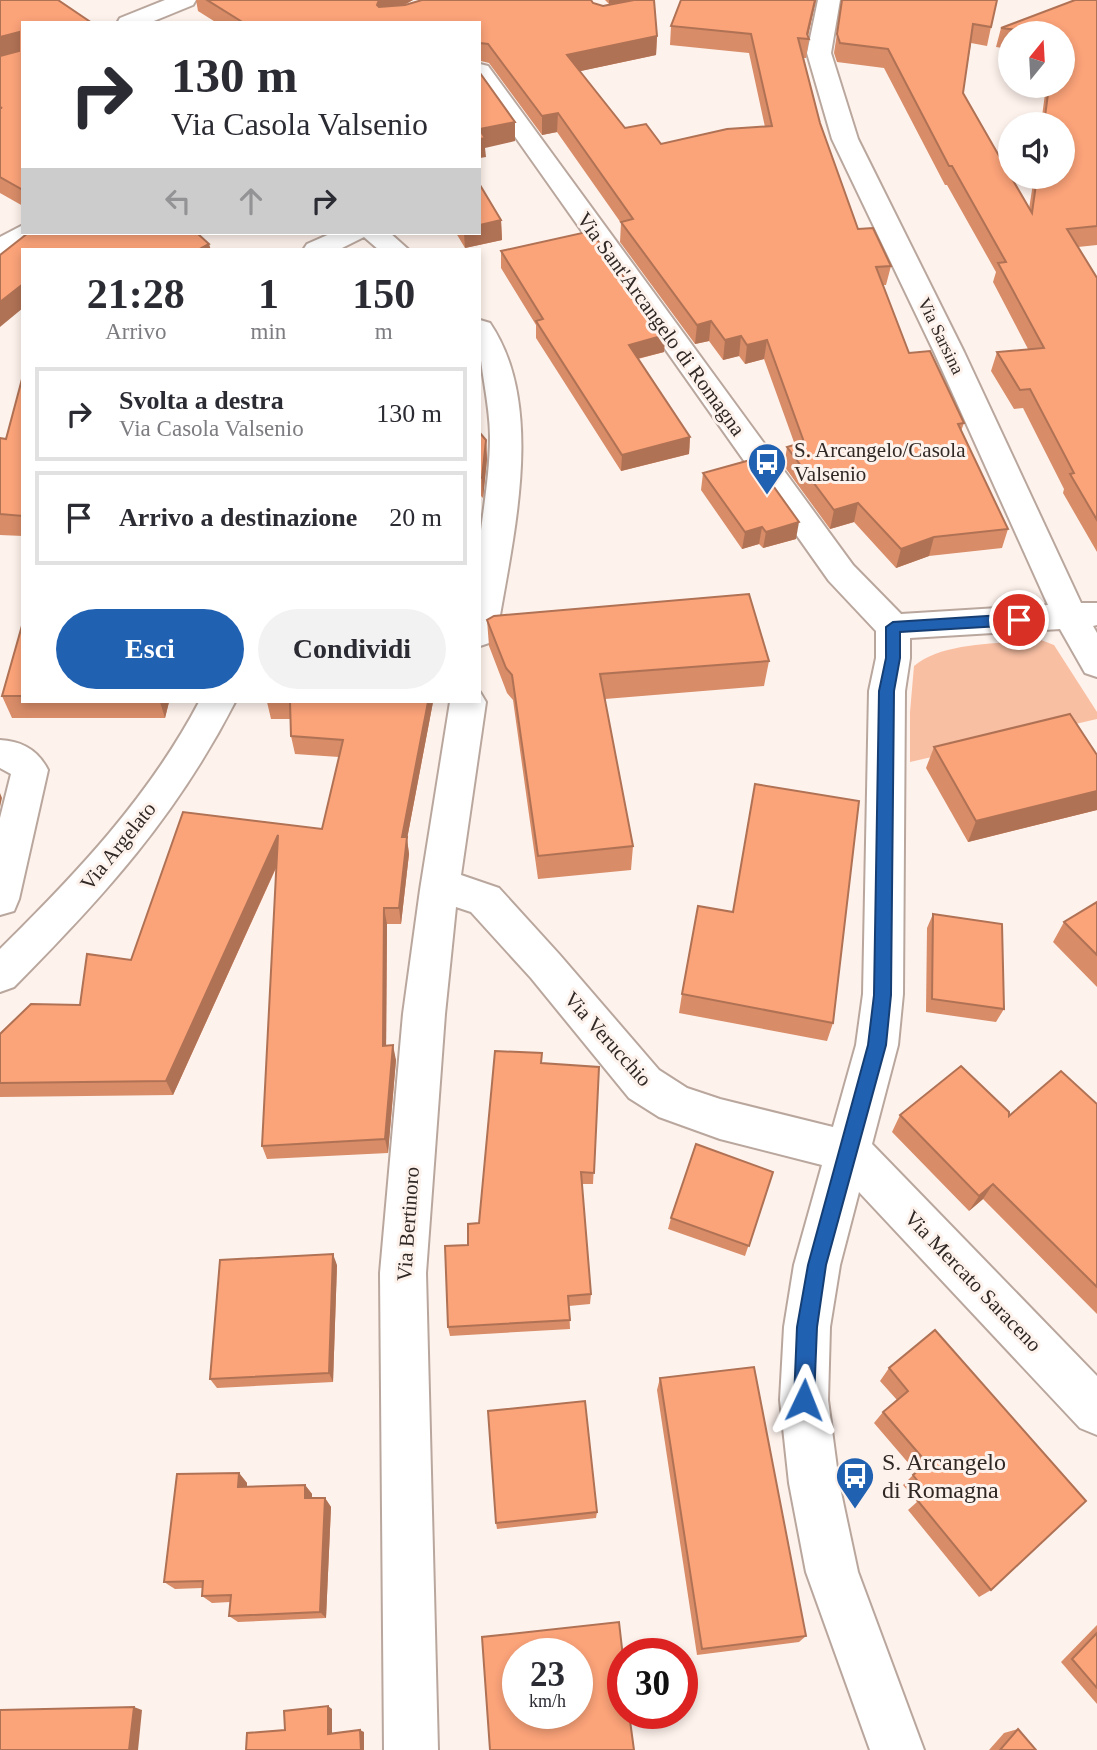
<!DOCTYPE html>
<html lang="it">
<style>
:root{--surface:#fff;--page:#f2f2f3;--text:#2b2b33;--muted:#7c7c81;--line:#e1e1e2;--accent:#2161b2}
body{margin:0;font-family:"Times New Roman",serif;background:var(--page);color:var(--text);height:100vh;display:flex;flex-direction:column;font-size:26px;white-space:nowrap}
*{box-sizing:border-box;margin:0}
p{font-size:23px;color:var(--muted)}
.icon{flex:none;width:38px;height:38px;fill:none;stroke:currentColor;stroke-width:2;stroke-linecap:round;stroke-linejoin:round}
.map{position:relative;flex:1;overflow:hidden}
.details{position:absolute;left:21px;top:248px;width:460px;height:455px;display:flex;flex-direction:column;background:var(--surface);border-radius:0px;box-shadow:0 4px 10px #0003}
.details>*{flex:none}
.hud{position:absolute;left:21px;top:21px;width:460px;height:214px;border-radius:0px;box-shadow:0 4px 10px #0003;background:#fff;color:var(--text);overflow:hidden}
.needle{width:46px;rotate:18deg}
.buttons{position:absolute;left:998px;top:21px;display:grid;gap:14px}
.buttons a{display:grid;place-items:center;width:77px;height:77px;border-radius:50%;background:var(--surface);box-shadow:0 4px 10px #0003;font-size:35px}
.speed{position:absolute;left:502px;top:1638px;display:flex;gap:14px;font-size:35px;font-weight:700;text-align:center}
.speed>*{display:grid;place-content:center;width:91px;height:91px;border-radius:50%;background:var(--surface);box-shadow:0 4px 10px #0003;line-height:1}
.speed small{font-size:18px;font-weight:400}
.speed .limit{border:10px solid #d22;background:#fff;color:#111}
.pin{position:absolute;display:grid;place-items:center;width:60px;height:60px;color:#fff;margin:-30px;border:4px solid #fff;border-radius:50%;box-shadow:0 2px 7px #0007}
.me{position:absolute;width:77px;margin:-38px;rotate:2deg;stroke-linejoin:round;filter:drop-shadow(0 0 5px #0008)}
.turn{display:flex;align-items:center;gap:24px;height:147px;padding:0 35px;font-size:32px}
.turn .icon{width:91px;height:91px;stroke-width:2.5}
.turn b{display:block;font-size:49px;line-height:60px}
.lanes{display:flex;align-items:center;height:66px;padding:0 35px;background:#0003;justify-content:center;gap:35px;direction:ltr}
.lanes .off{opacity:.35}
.eta{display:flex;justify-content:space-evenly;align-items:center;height:119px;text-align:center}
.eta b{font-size:42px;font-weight:700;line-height:49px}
.cta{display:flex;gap:14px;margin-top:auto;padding:14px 35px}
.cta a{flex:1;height:80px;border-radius:42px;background:var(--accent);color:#fff;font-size:28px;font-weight:700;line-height:80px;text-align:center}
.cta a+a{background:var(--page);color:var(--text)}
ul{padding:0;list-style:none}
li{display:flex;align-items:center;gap:21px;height:94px;margin:0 14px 10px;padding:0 21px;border:4px solid var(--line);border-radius:0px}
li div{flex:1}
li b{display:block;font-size:26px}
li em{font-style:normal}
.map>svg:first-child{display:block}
</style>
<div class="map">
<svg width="1097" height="1750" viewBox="0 0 1097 1750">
<rect width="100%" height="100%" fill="#fef2ec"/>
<path fill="#f8bfa3" d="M1041,640L1054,645L1097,712V719L910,762V712L914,666C943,641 1003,644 1041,640Z"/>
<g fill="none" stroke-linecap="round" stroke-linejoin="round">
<g stroke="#b9a79e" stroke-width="4">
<g id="minor">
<polygon points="165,0 196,0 193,5 149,23 117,23 120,18"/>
<polygon points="818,0 840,0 831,53 858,139 964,352 1081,603 1097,603 1097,625 1093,626 1097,633 1097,677 1085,673 1060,629 910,638 910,658 905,691 903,994 898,1045 872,1144 1097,1376 1097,1435 1080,1428 859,1192 840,1265 830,1327 828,1400 839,1483 858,1572 924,1750 870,1750 806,1572 789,1483 780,1400 784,1327 794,1265 822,1165 720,1139 659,1117 629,1098 531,978 471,912 456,907 445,1014 426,1273 438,1750 384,1750 380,1273 403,1014 420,890 450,702 480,702 480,692 486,702 461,875 499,888 559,954 659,1070 687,1088 720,1099 833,1127 856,1045 863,994 869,691 876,658 876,631 829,581 480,87 480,64 488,66 853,565 901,614 1048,605 934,352 832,139 807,53"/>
<path d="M23,225V233H38C30,245 14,254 0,257V237Z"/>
<polygon points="332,233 390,233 409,250 379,250 364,237 338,250 303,250 307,244"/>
<path d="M480,320L490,323C547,407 512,540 497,633L492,642L480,646C477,616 476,568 480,538C484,505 490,471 490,437C490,397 476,359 480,320Z"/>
<path d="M199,702H235C176,817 104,896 14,987L0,992V949C76,874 149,797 199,702Z"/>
<path d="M0,740C22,741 38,750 48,770L19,899L14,911L0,915V818L11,774L0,768Z"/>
</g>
</g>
<use href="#minor" fill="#fff" fill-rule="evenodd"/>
</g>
<g fill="#d88c68">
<polygon points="0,0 23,23 23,206 0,193"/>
<polygon points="196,0 413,0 402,6 593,3 603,6 609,4 605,0 654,0 657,36 656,55 580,71 625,128 661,144 765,127 749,53 670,45 671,26 681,0 816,0 808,37 809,39 806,58 803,58 820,123 858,229 891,266 886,285 883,285 909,353 964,423 961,431 1008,529 1002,548 929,556 896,568 854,522 830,529 784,466 787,447 795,445 764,359 745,364 739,356 723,360 709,341 695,344 620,242 621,223 557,132 542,135 489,63 481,61 480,62 480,23 217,23 198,11"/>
<polygon points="842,0 991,27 987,46 971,43 963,93 1029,209 1034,177 1062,177 1062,124 1041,124 1046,86 1062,86 1062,33 1010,33 1010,49 996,47 1001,28 1097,0 1097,245 1078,247 1097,278 1097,552 1063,493 1064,489 1023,408 1014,409 991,371 997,352 1028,349 993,282 996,272 947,185 945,185 884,68 837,62 834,53"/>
<polygon points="501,220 502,240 465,248 456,233 480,233"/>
<polygon points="501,251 665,335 664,352 638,359 690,437 689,454 621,471 536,338 536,325 501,268"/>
<polygon points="23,379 23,536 0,535 0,438 6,439"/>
<polygon points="480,433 486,440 487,459 483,498 480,495"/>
<polygon points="703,473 796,539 763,548 759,544 742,549 701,490"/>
<polygon points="487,620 769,661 764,686 605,699 633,846 631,870 538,879 513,700 507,693 489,646"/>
<polygon points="23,622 23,702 169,702 165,718 12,718 2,696"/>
<polygon points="267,702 433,702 407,839 409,854 401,924 387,924 386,1046 396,1060 388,1153 267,1159 262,1146 277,866 173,1095 0,1097 0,1034 80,1005 131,960 322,829 339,757 295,754 291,736 291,719 271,719"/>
<polygon points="934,747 1097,755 1097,810 968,842 926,768"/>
<polygon points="1097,902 1097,987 1053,942 1064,922"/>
<polygon points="933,914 1004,1009 996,1022 926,1012 927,928"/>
<polygon points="682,994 833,1023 827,1041 679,1013"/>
<polygon points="542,1053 542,1063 599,1067 593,1184 582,1184 591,1294 590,1304 569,1306 570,1329 450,1336 448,1327 468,1245 479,1223"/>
<polygon points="1097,1104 1097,1314 983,1199 969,1211 892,1132 900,1115 1009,1116"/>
<polygon points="773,1172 745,1256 668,1229 671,1218"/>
<polygon points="337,1265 333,1382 217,1388 210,1379"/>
<polygon points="935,1330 991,1590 979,1597 908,1510 917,1502 903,1485 916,1472 874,1423 883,1412 897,1400 880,1381 889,1368"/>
<polygon points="660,1378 806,1636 799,1642 697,1655 657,1390"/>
<polygon points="239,1473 247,1483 247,1487 305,1485 312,1494 312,1498 325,1498 331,1507 326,1618 238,1622 229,1616 230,1602 212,1603 202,1596 202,1588 175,1589 164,1582"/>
<polygon points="597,1512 596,1518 497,1529 496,1523"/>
<polygon points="1097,1625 1097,1704 1061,1662"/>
<polygon points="1018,1729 1036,1750 989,1750 1004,1733"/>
</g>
<g fill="#b07255">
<polygon points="379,0 413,0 383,16 377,5"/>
<polygon points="609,0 640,0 609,4"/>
<polygon points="815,0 816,0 807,39 807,34"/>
<polygon points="19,32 23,51 0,58 0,37"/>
<polygon points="657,36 656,55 567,74 567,55"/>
<polygon points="558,113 557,132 542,135 542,116"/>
<polygon points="515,122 515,141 485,148 486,157 480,158 480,129"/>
<polygon points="501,220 502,240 465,248 464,233 480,233 480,225"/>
<polygon points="209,244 211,250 198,250"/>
<polygon points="23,284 23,308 0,327 0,302"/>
<polygon points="711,321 709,341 695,344 697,325"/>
<polygon points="665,335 664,352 628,361 629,345"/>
<polygon points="741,336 739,356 723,360 725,340"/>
<polygon points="767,340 764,359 745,364 747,345"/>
<polygon points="690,437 689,454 621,471 622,455"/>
<polygon points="486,440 487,459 483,498 482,478"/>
<polygon points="858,503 854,522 830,529 834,510"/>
<polygon points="799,522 796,539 763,548 766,532"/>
<polygon points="762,527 759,544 742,549 745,532"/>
<polygon points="934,537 929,556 896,568 901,549"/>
<polygon points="160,702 169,702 165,718"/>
<polygon points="428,702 433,702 407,839 409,854 401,924 399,908 402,837"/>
<polygon points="1097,791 1097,810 968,842 976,821"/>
<polygon points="0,793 2,798 0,807"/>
<polygon points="278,835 283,852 173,1095 166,1081"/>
<polygon points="384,908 387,924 386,1061 383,1046"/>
<polygon points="393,1045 396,1060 388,1153 385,1139"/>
<polygon points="993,1184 983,1199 969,1211 979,1196"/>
<polygon points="333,1254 337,1265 333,1382 329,1373"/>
<polygon points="239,1473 247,1483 247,1496 238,1487"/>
<polygon points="305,1485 312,1494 312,1507 305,1498"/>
<polygon points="325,1498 331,1507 326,1618 320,1612"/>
<polygon points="328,1706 332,1709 332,1736 328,1734"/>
<polygon points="134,1707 142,1710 138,1750 129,1750"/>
<polygon points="360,1730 364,1732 364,1750 361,1750"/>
</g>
<g fill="#fba379" stroke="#b07255" stroke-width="2" fill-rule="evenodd">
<polygon points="0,0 58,0 92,23 23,23 23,190 0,177 0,108 2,108 0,107 0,56 19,51 19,32 0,37"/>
<polygon points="207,0 379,0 377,5 379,7 405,5 422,0 591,0 593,3 603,6 634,0 654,0 657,36 567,55 625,128 646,124 661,144 727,129 772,126 751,34 671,26 681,0 815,0 807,34 809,39 798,38 820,123 858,229 873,228 891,266 876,267 909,353 930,351 964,423 958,424 1008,529 934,537 901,549 858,503 834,510 787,447 804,442 767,340 747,345 741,336 725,340 711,321 697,325 621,222 633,219 558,113 542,116 488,44 480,43 480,23 244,23"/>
<polygon points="842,0 997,0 991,27 973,24 963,93 1010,175 1010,177 1011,177 1032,213 1037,177 1062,177 1062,124 1044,124 1049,86 1062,86 1062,33 1041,33 1001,28 1075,0 1097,0 1097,226 1067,229 1097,278 1097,520 1070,474 1074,473 1030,389 1020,390 997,352 1044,348 998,263 1006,262 952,166 949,166 888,49 840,43 837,34"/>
<polygon points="480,73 515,122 480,129"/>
<polygon points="480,130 485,138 480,139"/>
<polygon points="480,185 501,220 480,225"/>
<polygon points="591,231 665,335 629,345 690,437 622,455 536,321 543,319 501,251"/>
<polygon points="28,233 197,233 209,244 198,250 23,250 23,284 0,302 0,255"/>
<polygon points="22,379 23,516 0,514 0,438 6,439"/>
<polygon points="480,433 486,440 482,478 480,477"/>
<polygon points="754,459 799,522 766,532 762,527 745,532 703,473"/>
<polygon points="749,594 769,661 600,674 633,846 538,856 512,675 506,668 487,620 494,616"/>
<polygon points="23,622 23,696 2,696"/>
<polygon points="290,702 428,702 402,837 407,837 399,908 384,908 383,1046 393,1045 385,1139 262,1146 278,835 166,1081 0,1083 0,1034 31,1004 80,1005 87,954 131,960 183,812 322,829 343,740 291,736"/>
<polygon points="1070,714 1097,755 1097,791 976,821 934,747"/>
<polygon points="755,784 859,801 833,1023 682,994 698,906 733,912"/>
<polygon points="1097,902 1097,955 1064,922"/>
<polygon points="933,914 1002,924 1004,1009 932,999"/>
<polygon points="495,1051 542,1053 541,1063 599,1067 594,1173 581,1172 591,1294 568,1296 570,1320 448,1327 445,1246 468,1245 468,1224 479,1223"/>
<polygon points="961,1066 1009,1112 1009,1116 1061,1071 1097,1104 1097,1287 993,1184 979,1196 900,1115"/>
<polygon points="696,1144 773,1172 749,1246 671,1218"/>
<polygon points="333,1254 329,1373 210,1379 220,1260"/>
<polygon points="935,1330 1086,1501 991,1590 918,1501 927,1493 913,1475 927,1463 883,1412 908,1391 889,1368"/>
<polygon points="754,1367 806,1636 702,1649 660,1378"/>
<polygon points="585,1401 597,1512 496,1523 488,1411"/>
<polygon points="239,1473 238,1487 305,1485 305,1498 325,1498 320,1612 229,1616 231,1595 202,1596 203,1581 164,1582 177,1474"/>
<path d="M619,1622L623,1657V1713H629L634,1750H490L482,1637ZM518,1654H578V1713H518Z"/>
<polygon points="1097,1633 1097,1688 1072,1659"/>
<polygon points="328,1706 328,1734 360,1730 361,1750 246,1750 247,1733 285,1730 284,1711"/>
<polygon points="134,1707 129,1750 0,1750 0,1710"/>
<polygon points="1018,1729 1036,1750 1000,1750"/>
</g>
<polygon fill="#2161b2" stroke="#153f74" stroke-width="2" points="1019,614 1026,620 1019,625 900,632 900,658 894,691 891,995 886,1045 826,1265 817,1327 814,1400 811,1407 804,1410 797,1407 794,1400 797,1327 808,1265 868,1045 874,995 879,691 886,658 886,627 893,622"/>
<defs>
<g id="bus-pin" transform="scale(2.0125)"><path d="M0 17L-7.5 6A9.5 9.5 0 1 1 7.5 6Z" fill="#2161b2" stroke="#fef2ec"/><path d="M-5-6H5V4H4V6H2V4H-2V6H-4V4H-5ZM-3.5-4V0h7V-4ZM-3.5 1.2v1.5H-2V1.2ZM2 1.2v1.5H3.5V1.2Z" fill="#fff"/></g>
</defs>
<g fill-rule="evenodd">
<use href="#bus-pin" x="767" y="462"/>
<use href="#bus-pin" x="855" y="1476"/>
</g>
<g text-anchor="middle" stroke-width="6" stroke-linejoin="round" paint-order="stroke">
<g font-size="18" fill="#302825" stroke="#fef2ec">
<text transform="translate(941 336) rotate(64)" y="6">Via Sarsina</text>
</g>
<g font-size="21" fill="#302825" stroke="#fef2ec">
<text transform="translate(661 324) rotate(54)" y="7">Via Sant'Arcangelo di Romagna</text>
<text transform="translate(118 846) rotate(-51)" y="7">Via Argelato</text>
<text transform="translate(608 1039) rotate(48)" y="7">Via Verucchio</text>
<text transform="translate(408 1224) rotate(-86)" y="7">Via Bertinoro</text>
<text transform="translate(973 1281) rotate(46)" y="7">Via Mercato Saraceno</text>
</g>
<g font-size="21" fill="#302825" stroke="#fef2ec" text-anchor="start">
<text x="794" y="457">S. Arcangelo/Casola<tspan x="794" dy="24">Valsenio</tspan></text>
</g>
<g font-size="24" fill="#302825" stroke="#fef2ec" text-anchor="start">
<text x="882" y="1470">S. Arcangelo<tspan x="882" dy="28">di Romagna</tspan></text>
</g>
</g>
</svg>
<div class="buttons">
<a><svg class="needle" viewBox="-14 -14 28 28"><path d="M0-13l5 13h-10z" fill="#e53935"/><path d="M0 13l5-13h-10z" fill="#7c7c81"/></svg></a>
<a><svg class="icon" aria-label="sound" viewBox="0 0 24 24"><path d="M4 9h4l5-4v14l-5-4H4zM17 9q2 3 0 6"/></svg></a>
</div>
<div class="speed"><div>23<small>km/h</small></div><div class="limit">30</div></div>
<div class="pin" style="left:1019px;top:620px;background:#d93025"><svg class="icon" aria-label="arrive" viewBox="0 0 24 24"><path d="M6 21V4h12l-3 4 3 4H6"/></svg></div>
<svg class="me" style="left:804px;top:1400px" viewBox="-20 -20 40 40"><path d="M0-17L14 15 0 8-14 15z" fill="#2161b2" stroke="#fff" stroke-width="4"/></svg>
<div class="hud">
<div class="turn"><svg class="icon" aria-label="right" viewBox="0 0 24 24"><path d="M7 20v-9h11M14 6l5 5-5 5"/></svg><div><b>130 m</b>Via Casola Valsenio</div></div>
<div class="lanes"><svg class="icon off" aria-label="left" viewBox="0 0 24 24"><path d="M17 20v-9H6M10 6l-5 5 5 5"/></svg><svg class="icon off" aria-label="ahead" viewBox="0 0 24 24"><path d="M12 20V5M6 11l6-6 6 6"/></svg><svg class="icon" aria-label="right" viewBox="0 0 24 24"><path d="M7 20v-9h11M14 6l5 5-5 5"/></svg></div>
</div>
<section class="details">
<div class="eta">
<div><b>21:28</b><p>Arrivo</p></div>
<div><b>1</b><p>min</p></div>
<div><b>150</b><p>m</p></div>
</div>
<ul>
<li><svg class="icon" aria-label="right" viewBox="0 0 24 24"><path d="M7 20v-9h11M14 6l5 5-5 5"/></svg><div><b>Svolta a destra</b><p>Via Casola Valsenio</p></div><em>130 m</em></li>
<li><svg class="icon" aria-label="arrive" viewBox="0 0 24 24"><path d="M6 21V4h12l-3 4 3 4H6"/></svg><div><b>Arrivo a destinazione</b></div><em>20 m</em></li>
</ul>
<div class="cta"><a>Esci</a><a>Condividi</a></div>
</section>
</div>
